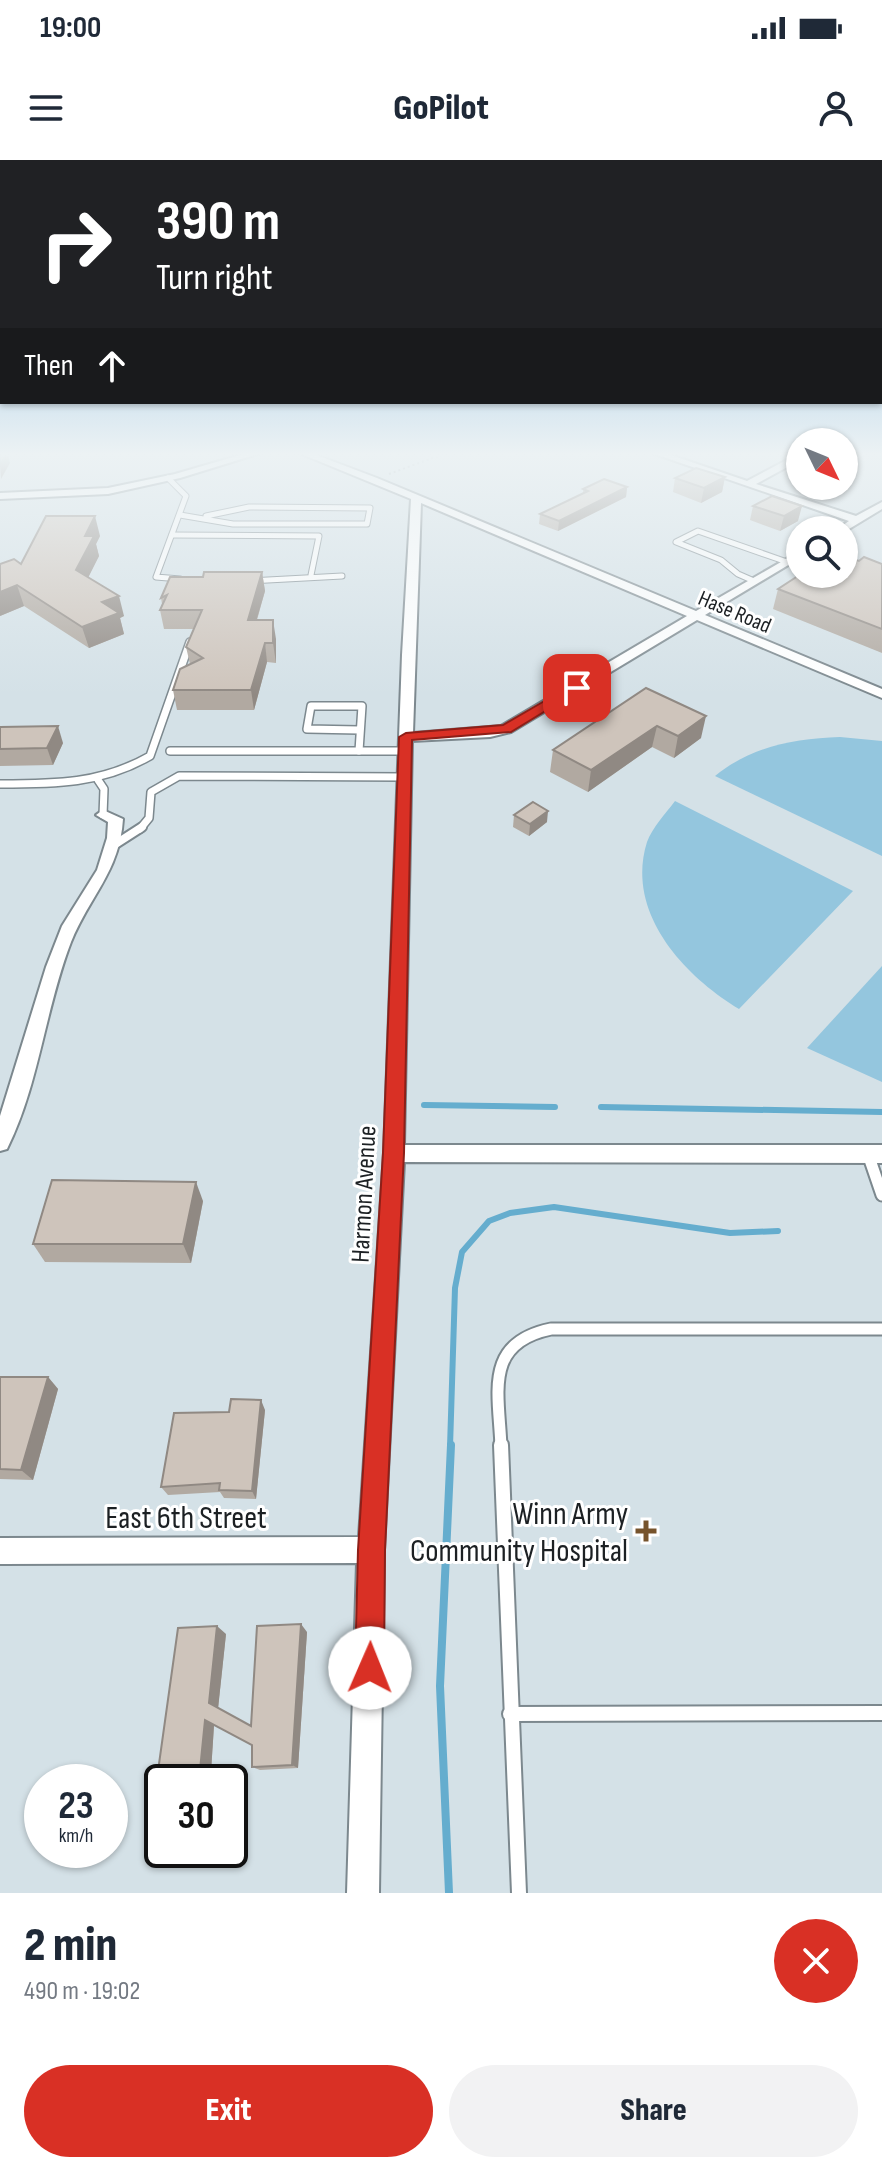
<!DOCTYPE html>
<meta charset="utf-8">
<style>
:root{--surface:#fff;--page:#f2f2f3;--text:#1f2937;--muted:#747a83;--accent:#d93025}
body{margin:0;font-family:"Sofia Sans Condensed",sans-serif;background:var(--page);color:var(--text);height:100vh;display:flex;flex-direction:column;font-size:30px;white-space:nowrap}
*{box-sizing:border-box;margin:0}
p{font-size:26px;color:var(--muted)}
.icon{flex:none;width:44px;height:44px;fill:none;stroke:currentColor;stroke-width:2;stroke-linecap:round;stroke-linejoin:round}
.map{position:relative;height:1733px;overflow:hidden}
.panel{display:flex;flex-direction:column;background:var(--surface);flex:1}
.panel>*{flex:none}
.hud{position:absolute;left:0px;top:0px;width:882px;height:244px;box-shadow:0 2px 6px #0004;background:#202124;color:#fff;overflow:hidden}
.needle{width:52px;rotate:133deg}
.fabs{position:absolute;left:786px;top:268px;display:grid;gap:16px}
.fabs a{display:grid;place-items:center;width:72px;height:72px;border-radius:50%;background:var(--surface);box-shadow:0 2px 6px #0004;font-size:40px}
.speed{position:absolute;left:24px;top:1604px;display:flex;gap:16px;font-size:40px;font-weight:700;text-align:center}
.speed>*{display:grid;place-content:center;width:104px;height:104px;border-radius:50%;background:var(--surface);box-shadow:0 2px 6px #0004;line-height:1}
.speed small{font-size:20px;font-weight:400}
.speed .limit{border:4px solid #111;border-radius:12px;background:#fff;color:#111}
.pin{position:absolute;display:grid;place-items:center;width:68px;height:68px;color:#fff;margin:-34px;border-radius:16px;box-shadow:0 4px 12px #0006}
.me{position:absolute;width:88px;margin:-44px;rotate:1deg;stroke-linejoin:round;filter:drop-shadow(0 0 6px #0008)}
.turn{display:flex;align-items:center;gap:28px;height:168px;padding:0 24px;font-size:36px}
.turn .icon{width:104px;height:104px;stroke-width:2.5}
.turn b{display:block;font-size:56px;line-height:68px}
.then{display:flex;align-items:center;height:76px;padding:0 24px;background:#0003;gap:16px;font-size:30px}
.round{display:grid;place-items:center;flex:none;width:84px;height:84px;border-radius:42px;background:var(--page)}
.overview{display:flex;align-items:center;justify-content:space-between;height:136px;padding:0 24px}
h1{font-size:48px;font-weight:800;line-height:60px}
.cta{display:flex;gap:16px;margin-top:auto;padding:16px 24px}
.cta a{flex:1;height:92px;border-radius:48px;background:var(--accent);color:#fff;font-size:32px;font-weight:800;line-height:92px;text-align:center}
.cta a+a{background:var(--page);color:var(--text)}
.status{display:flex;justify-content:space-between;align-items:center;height:56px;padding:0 40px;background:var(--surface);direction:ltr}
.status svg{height:22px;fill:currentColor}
header{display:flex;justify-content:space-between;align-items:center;height:104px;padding:0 24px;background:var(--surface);font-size:36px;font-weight:800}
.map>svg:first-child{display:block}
</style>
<div class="status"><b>19:00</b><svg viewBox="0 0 49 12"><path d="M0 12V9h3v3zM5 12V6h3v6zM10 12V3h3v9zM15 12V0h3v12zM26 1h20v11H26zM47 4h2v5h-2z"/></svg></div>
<header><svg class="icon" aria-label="menu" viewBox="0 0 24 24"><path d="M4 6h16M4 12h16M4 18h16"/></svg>GoPilot<svg class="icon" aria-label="person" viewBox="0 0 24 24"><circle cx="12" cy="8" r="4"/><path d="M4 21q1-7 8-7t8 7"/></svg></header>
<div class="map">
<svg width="882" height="1733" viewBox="0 0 882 1733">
<rect width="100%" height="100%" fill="#d4e1e7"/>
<g fill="#94c6de">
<path d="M840,577L882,581V696L715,616C752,586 793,579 840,577Z"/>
<path d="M675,641L853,731L739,849C683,815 625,752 647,682C652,668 666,653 675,641Z"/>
<polygon points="882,806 882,922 807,888"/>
</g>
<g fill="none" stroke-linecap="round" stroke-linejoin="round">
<g stroke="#65adce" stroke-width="6">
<polyline points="424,945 555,947"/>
<polyline points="601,947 882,952"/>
<polyline points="450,1287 455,1128 462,1092 489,1061 510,1053 554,1047 730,1073 778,1071"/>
</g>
<polyline stroke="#65adce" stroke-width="8" points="449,1733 440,1526 451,1285"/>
<g stroke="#7c888e" stroke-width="7">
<g id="service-far4">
<polyline points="168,318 186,336 156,417 180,419"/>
<polyline points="180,355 233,364 367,364 370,348 249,347 206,356"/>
<polyline points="172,375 319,376 311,415"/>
<polyline points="251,421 342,416"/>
<polyline points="754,421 738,414 721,400 676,382 698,371 787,402"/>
</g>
</g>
<g stroke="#7c888e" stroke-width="10">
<g id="service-far3">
<polyline points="359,570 307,569 311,546 362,546 359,591"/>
<polyline points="170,591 405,591"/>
<polyline points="98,620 104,629 103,655"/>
<path d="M0,624C55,624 101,624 150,596L190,482"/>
<polyline points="140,669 149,658 151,632 179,616 404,617"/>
</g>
</g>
<g stroke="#7c888e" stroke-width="12">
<polyline id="service-far2" points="114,685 142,667"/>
</g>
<g stroke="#7c888e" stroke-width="15">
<g id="service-far1">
<polyline points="868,994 882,1035"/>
<path d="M501,1287C499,1233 483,1183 551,1169H882"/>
</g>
</g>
<g stroke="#7c888e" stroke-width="18">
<g id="service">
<polyline points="501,1285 519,1733"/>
<polyline points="510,1554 882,1553"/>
</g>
</g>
<g stroke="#7c888e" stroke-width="4">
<g id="minor">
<polygon points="247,293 261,293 180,318 108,334 0,339 0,333 108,328 175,314"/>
<path d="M299,293H311L377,318L696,451L800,391V398L705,455L882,529V538L697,460L511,572L490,577L412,581L404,985H882V1003L404,1002L384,1390L379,1733H347L357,1403L0,1404V1378L359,1377L384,993L402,495L411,339ZM421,343L687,456L501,566L413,573Z"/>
<polygon points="652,293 665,293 747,321 800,293 800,300 756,324 856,356 882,342 882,349 844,372 836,370 849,361"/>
<path d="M103,650L123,659C120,711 89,737 71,782C45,849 39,925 7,989L0,991V956L46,807L62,766L97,710L107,678L108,662L96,655Z"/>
</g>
</g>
<polyline stroke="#929ca1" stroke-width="2" stroke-dasharray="2 3" stroke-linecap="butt" points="389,314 446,293"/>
<use href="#service-far4" stroke="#fff" stroke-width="5"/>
<use href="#service-far3" stroke="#fff" stroke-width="7"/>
<use href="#service-far2" stroke="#fff" stroke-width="8"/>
<use href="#service-far1" stroke="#fff" stroke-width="11"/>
<use href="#service" stroke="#fff" stroke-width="14"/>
<use href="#minor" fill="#fff" fill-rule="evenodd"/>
</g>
<g fill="#b1a9a1">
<polygon points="725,317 722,332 701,343 673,332 675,318"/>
<polygon points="627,327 626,337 558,371 539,364 540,354 583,334 583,329"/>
<polygon points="753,346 798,361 780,371 750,360"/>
<polygon points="100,376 96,384 99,396 88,417 124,456 120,458 124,474 89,488 24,446 0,456 21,404"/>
<polygon points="859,401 882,404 882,493 773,449 778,429"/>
<polygon points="262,412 265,431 257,460 276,479 276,503 267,502 254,550 177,550 173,530 190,504 186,487 194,469 164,469 160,450 162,444 161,438 203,417"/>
<polygon points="646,528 701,578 674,598 652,587 588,632 550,612 553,590"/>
<polygon points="0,567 63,583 53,605 0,606"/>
<polygon points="514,655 547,662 529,676 513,667"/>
<polygon points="203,1041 191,1103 45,1102 33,1084"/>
<polygon points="0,1217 48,1217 58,1229 33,1320 0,1319"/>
<polygon points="265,1250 256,1339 224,1338 220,1332 168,1335 161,1327 229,1252"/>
<polygon points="307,1472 298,1608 260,1610 252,1607 252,1585 214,1565 211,1612 170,1613 158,1611 226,1474 218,1548 251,1566"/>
</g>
<g fill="#908983">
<polygon points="7,293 10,303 1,319 0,305"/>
<polygon points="725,317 722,332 701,343 704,328"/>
<polygon points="627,327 626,337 558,371 559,361"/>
<polygon points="802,346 798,361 780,371 784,356"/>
<polygon points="95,356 100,376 96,384 99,396 82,430 76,410 85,376"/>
<polygon points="262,412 265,431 251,479 248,460"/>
<polygon points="17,425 24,446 0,456 0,432"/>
<polygon points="119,436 124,456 120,458 124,474 89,488 82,467 102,442"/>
<polygon points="273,460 276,479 276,503 273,483"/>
<polygon points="265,483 267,502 254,550 251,530"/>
<polygon points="706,556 701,578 674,598 678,576"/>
<polygon points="58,566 63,583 53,605 47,588"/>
<polygon points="657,566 652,587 588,632 591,610"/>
<polygon points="548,651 547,662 529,676 530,664"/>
<polygon points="196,1022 203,1041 191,1103 183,1084"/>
<polygon points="48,1217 58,1229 33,1320 21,1310"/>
<polygon points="261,1240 265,1250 256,1339 252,1331"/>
<polygon points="301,1464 307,1472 298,1608 292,1605"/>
<polygon points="217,1466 226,1474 218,1549 209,1543"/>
<polygon points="205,1560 214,1565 211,1612 200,1610"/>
</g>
<g fill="#cec4bb" stroke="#908983" stroke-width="2">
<polygon points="0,293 7,293 0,305"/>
<polygon points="696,308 725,317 704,328 675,318"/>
<polygon points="604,319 627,327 559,361 540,354 588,331 583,329"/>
<polygon points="772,336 802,346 784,356 753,346"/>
<polygon points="46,356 95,356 85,376 94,376 76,410 119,436 102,442 119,453 82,467 17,425 0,432 0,404 14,399 21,404"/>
<polygon points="847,397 859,401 864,397 882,404 882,469 778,429 801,414 844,414 844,399"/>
<polygon points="204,412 262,412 248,460 273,460 273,483 265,483 251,530 173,530 180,509 203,498 186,487 202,450 160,450 167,435 161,438 170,417 203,417"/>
<polygon points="646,528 706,556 678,576 657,566 591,610 553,590"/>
<polygon points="58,566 47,588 0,589 0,567"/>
<polygon points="533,642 548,651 530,664 514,655"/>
<polygon points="52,1020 196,1022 183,1084 33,1084"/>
<polygon points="0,1217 48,1217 21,1310 0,1309"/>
<polygon points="231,1239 261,1240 252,1331 219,1330 220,1323 161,1327 174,1253 229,1252"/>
<polygon points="301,1464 292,1605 252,1607 252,1585 205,1560 200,1610 158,1611 178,1468 217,1466 209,1543 251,1566 257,1466"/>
</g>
<linearGradient id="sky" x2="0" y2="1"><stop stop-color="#73b1de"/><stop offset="0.55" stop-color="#ecf2f4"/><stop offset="1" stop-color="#ecf2f4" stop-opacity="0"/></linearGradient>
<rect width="882" height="535" fill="url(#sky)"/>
<polygon fill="#d93025" stroke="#8d1f18" stroke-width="2" points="572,525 583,528 511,572 412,580 404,993 385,1390 384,1508 380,1518 370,1522 360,1518 355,1508 358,1390 383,993 399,577 406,573 503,565"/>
<path fill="#76532c" stroke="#fff" stroke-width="3" d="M642 1359h8v8h8v8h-8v8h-8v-8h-8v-8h8z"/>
<g text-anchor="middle" stroke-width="6" stroke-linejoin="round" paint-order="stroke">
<g font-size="22" fill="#1c2023" stroke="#fff">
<text transform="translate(735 451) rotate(23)" y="8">Hase Road</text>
</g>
<g font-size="26" fill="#1c2023" stroke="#fff">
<text transform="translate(363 1034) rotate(-87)" y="9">Harmon Avenue</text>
</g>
<g font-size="32" fill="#1c2023" stroke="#fff" text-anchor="end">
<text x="628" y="1364">Winn Army<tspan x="628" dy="37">Community Hospital</tspan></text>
</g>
<g font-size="32" fill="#1c2023" stroke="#fff">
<text x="186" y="1368">East 6th Street</text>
</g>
</g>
</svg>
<div class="fabs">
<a><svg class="needle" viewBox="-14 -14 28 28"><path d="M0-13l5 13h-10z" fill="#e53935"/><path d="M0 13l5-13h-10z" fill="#747a83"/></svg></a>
<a><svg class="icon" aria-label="search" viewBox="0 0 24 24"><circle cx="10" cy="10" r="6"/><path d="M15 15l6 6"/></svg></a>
</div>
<div class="speed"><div>23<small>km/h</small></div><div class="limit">30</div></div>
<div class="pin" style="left:577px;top:528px;background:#d93025"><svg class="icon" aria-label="arrive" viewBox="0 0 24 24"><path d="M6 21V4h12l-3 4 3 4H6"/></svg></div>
<svg class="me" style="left:370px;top:1508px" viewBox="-20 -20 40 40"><circle r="19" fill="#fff"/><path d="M0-13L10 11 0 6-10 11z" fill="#d93025"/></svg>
<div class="hud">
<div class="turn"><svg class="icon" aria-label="right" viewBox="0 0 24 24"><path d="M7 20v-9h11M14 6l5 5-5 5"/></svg><div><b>390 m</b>Turn right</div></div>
<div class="then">Then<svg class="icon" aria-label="ahead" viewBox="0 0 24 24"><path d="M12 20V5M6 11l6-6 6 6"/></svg></div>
</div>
</div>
<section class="panel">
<div class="overview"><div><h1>2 min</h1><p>490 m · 19:02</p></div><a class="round" style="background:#d93025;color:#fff"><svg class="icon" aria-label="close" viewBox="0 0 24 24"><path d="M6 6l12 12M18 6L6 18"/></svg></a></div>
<div class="cta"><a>Exit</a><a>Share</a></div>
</section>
